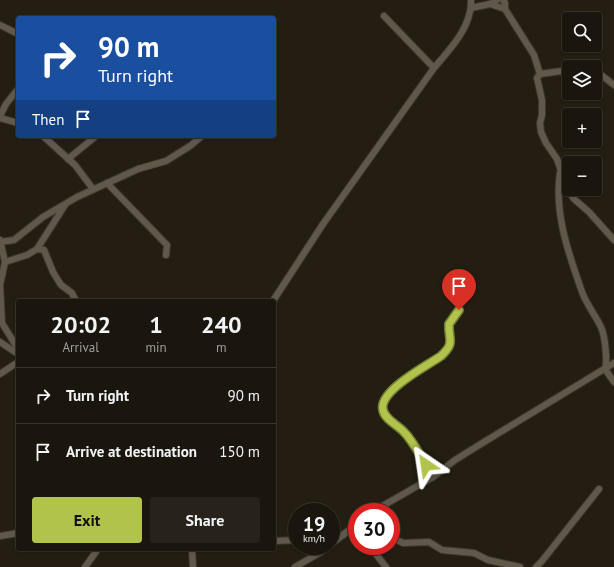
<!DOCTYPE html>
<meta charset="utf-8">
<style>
:root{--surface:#1a160d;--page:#27231b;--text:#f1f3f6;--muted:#9f9f9d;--line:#38352e;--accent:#b2c34c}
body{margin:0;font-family:"PT Sans",sans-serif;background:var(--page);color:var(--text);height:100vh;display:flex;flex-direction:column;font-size:15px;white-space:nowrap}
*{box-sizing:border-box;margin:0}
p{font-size:13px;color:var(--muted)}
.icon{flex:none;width:22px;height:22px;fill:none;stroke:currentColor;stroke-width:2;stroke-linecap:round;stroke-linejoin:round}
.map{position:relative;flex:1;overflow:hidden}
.details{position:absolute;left:16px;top:299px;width:260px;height:252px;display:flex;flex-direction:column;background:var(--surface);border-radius:4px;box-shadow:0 1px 3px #0004,0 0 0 1px var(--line)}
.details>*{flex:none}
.top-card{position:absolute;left:16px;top:16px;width:260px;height:122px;border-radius:4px;box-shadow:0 1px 3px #0004,0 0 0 1px var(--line);background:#1a4fa0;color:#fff;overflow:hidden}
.fabs{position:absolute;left:562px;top:12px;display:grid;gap:8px}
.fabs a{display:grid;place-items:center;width:40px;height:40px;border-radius:4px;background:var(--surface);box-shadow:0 1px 3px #0004,0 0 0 1px var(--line);font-size:20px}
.speed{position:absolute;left:288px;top:503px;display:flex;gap:8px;font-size:20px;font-weight:700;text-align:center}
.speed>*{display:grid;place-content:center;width:52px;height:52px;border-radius:50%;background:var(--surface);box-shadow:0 1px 3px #0004,0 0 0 1px var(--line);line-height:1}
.speed small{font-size:10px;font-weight:400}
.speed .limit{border:6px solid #d22;background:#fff;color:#111}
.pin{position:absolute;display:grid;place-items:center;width:34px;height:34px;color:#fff;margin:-41px -17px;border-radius:50% 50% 50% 0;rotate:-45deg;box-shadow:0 0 4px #0007}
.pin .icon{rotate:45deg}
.me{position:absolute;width:44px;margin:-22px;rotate:328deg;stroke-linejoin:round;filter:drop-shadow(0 0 3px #0008)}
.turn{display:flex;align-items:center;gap:14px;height:84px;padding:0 16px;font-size:18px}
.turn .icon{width:52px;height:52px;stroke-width:2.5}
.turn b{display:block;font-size:28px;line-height:34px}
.then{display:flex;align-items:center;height:38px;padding:0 16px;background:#0003;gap:8px;font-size:15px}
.eta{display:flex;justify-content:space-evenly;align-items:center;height:68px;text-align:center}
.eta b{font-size:24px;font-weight:700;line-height:28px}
.primary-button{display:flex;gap:8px;margin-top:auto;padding:8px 16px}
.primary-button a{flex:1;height:46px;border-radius:4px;background:var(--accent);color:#111;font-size:16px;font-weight:700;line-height:46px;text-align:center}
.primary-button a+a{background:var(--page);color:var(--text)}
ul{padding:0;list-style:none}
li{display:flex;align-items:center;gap:12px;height:56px;padding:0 16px;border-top:1px solid var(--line)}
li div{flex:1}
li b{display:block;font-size:15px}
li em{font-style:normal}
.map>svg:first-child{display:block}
</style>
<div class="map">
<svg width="614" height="567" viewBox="0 0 614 567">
<rect width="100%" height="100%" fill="#231e11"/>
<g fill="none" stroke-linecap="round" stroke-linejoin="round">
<g stroke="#3d3831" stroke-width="8">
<g id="minor">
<polyline points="503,0 505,3 505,9 534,55 540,74 537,78 542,100 542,115 540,123 541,132 546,143 557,159 567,189 574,199 589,212 614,240"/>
<polyline points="490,4 505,9"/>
<polyline points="471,8 490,4 497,0"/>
<polyline points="384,16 434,68"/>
<polyline points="0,25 18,34"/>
<polyline points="595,70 614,85"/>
<polyline points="540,74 569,70"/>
<polyline points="0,116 6,104 18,89"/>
<polyline points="0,118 18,123"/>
<polyline points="43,136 75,165 93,189"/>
<polyline points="68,159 96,136"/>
<path d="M560,173C554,212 568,252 581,289C585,303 595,314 601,327C605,336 605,344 606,354C606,360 607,363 605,369L614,382"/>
<polyline points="107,183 167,245 166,255"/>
<polyline points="0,240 5,262 0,285 2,323 18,349"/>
<polyline points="0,242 14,240 43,217 77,197 138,169 166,161 190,146 202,136"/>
<polyline points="37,249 44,250 53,272 61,285 72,293 76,301"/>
<polyline points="5,262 27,255 37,249 65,205"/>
<path d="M273,301L323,224L434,68C450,49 472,27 471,0"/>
<polyline points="0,342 18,354"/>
<polyline points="0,374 18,362"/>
<path d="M433,477L408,435L385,415L382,409L383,404L386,397L395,386L441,356C454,343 448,340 449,324L459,310"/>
<polyline points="372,512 433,477 455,460 484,442 614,363"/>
<polyline points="331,535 343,535"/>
<polyline points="0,536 18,533"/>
<polyline points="391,537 403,543 429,542 442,550 474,553 488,560 520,567"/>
<polyline points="274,541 297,540"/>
<polyline points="331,544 357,524"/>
<polyline points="373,546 375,553 386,567"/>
<polyline points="192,549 193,567"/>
<polyline points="85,567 98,549"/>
<polyline points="295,567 321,552 329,546"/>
<polyline points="536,567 542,561 599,489"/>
</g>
</g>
<use href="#minor" stroke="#60594b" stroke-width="6"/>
</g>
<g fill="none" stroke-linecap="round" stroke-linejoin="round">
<g stroke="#747f31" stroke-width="10">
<path id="route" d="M426,465C419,454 413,441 404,432C398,425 385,420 383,410C378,391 428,365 441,356C456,342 448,340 449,324L459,310"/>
</g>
<use href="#route" stroke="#b2c34c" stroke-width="7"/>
</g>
</svg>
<div class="fabs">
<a><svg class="icon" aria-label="search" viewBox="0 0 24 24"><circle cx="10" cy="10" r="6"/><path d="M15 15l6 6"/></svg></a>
<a><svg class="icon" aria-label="layers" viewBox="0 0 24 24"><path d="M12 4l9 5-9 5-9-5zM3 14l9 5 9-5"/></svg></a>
<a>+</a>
<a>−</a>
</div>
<div class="speed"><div>19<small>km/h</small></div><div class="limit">30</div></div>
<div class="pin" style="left:459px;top:310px;background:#d93025"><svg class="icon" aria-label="arrive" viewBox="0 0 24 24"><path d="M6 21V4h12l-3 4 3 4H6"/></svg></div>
<svg class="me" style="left:426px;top:465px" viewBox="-20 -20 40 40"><path d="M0-17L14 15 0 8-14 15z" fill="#b2c34c" stroke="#fff" stroke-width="4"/></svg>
<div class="top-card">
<div class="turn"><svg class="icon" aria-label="right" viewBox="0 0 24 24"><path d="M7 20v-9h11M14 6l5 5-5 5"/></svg><div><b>90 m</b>Turn right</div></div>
<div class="then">Then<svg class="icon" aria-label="arrive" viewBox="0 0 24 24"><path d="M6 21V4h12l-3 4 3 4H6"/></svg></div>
</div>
<section class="details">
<div class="eta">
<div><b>20:02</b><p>Arrival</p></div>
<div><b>1</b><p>min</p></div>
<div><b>240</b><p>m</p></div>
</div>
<ul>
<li><svg class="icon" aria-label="right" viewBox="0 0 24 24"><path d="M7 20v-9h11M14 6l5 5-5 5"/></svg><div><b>Turn right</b></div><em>90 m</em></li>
<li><svg class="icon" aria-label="arrive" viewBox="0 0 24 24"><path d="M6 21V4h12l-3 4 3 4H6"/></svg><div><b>Arrive at destination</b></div><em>150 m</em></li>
</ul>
<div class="primary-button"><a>Exit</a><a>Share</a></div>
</section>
</div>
